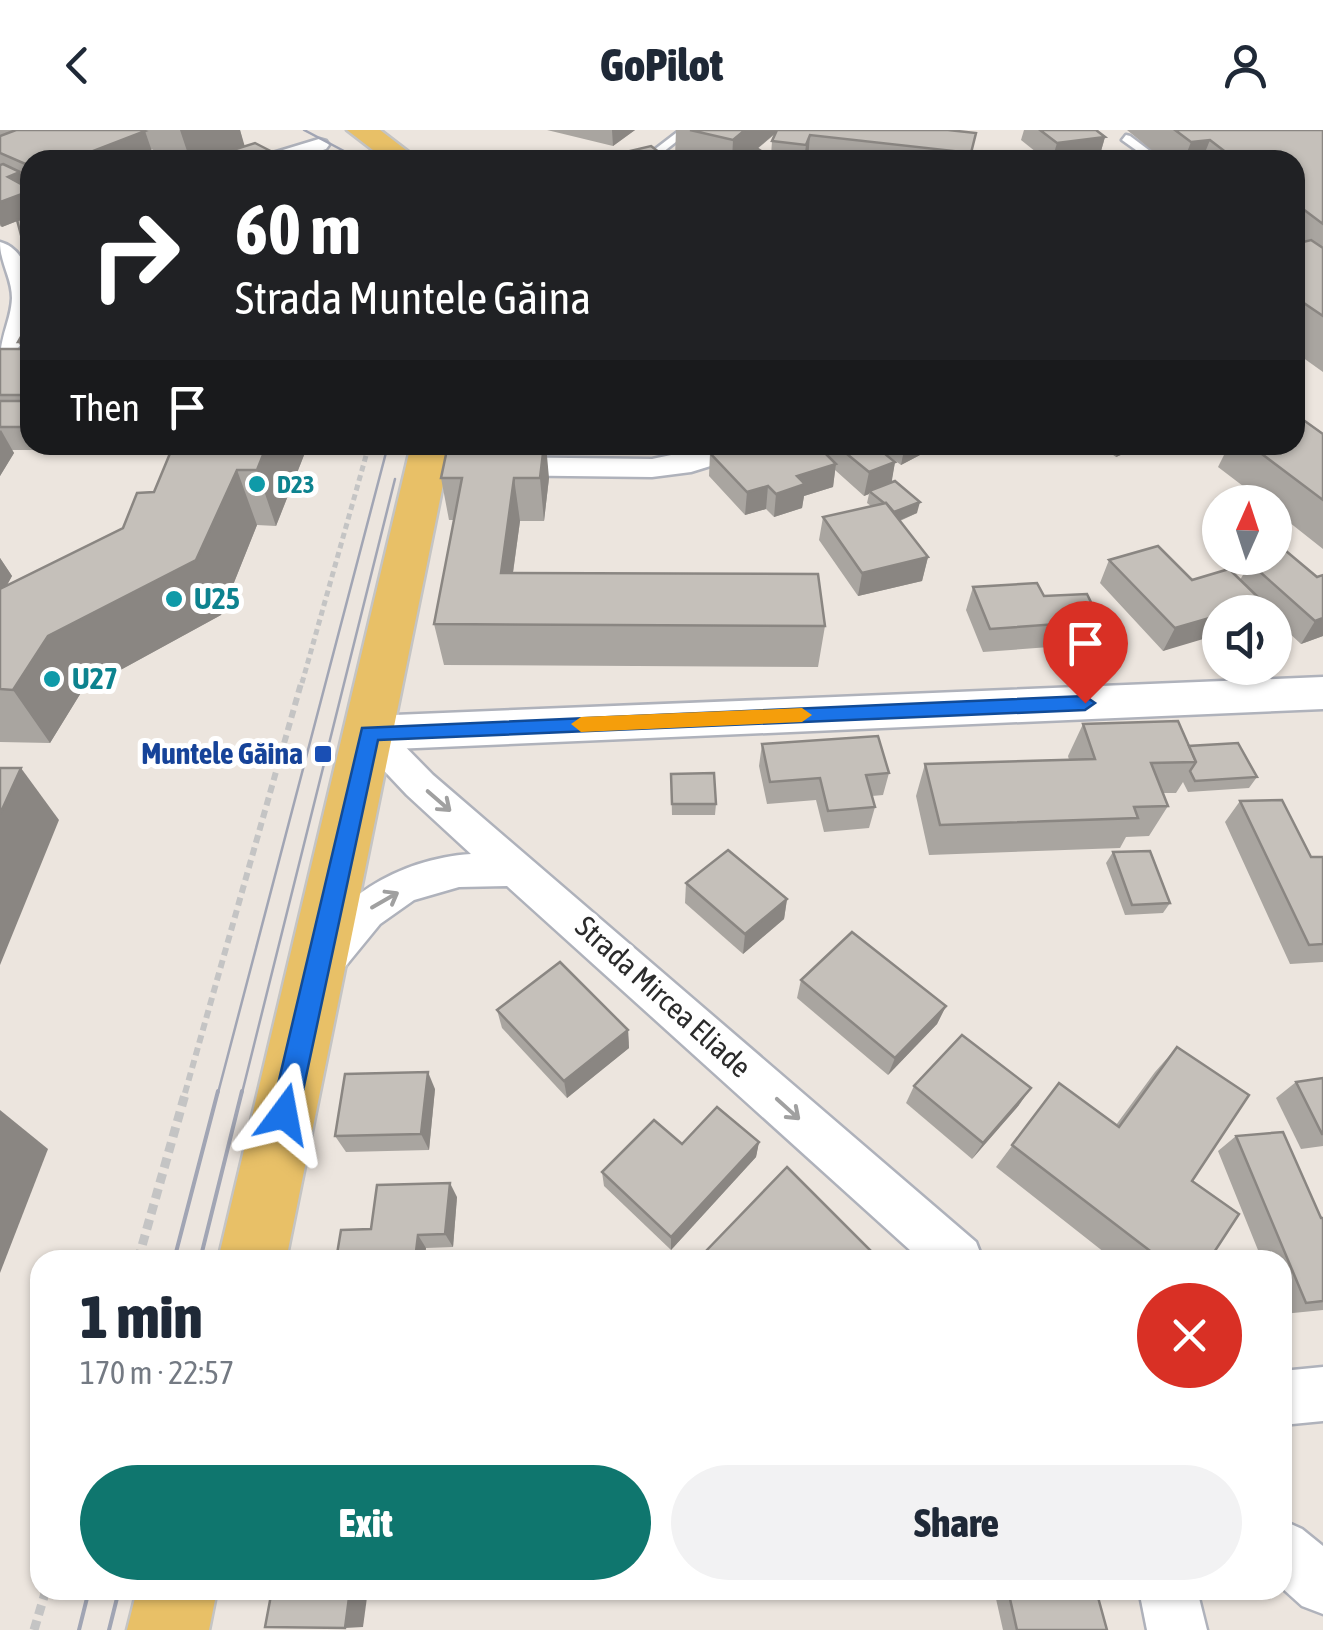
<!DOCTYPE html>
<meta charset="utf-8">
<style>
:root{--surface:#fff;--page:#f2f2f3;--text:#1f2937;--muted:#747a83;--accent:#0f766e}
body{margin:0;font-family:"Asap Condensed",sans-serif;background:var(--page);color:var(--text);height:100vh;display:flex;flex-direction:column;font-size:38px;white-space:nowrap}
*{box-sizing:border-box;margin:0}
p{font-size:32px;color:var(--muted)}
.icon{flex:none;width:55px;height:55px;fill:none;stroke:currentColor;stroke-width:2;stroke-linecap:round;stroke-linejoin:round}
.map{position:relative;flex:1;overflow:hidden}
.details{position:absolute;left:30px;top:1120px;width:1262px;height:350px;display:flex;flex-direction:column;background:var(--surface);border-radius:30px;box-shadow:0 2px 8px #0004}
.details>*{flex:none}
.guide{position:absolute;left:20px;top:20px;width:1285px;height:305px;border-radius:30px;box-shadow:0 2px 8px #0004;background:#202124;color:#fff;overflow:hidden}
.needle{width:65px;rotate:3deg}
.tools{position:absolute;left:1202px;top:355px;display:grid;gap:20px}
.tools a{display:grid;place-items:center;width:90px;height:90px;border-radius:50%;background:var(--surface);box-shadow:0 2px 8px #0004;font-size:50px}
.pin{position:absolute;display:grid;place-items:center;width:85px;height:85px;color:#fff;margin:-102px -42px;border-radius:50% 50% 50% 0;rotate:-45deg;box-shadow:0 0 10px #0007}
.pin .icon{rotate:45deg}
.me{position:absolute;width:110px;margin:-55px;rotate:13deg;stroke-linejoin:round;filter:drop-shadow(0 0 8px #0008)}
.turn{display:flex;align-items:center;gap:35px;height:210px;padding:0 50px;font-size:45px}
.turn .icon{width:130px;height:130px;stroke-width:2.5}
.turn b{display:block;font-size:70px;line-height:85px}
.then{display:flex;align-items:center;height:95px;padding:0 50px;background:#0003;gap:20px;font-size:38px}
.round{display:grid;place-items:center;flex:none;width:105px;height:105px;border-radius:52px;background:var(--page)}
.headline{display:flex;align-items:center;justify-content:space-between;height:170px;padding:0 50px}
h1{font-size:60px;font-weight:800;line-height:75px}
.button{display:flex;gap:20px;margin-top:auto;padding:20px 50px}
.button a{flex:1;height:115px;border-radius:60px;background:var(--accent);color:#fff;font-size:40px;font-weight:800;line-height:115px;text-align:center}
.button a+a{background:var(--page);color:var(--text)}
header{display:flex;justify-content:space-between;align-items:center;height:130px;padding:0 50px;background:var(--surface);font-size:45px;font-weight:800}
.map>svg:first-child{display:block}
</style>
<header><svg class="icon" aria-label="back" viewBox="0 0 24 24"><path d="M15 5l-7 7 7 7"/></svg>GoPilot<svg class="icon" aria-label="person" viewBox="0 0 24 24"><circle cx="12" cy="8" r="4"/><path d="M4 21q1-7 8-7t8 7"/></svg></header>
<div class="map">
<svg width="1323" height="1500" viewBox="0 0 1323 1500">
<rect width="100%" height="100%" fill="#ece5de"/>
<g fill="none" stroke-linecap="round" stroke-linejoin="round">
<g stroke="#afb2bb" stroke-width="5">
<g id="service">
<polygon points="680,0 691,0 653,30 641,30"/>
<polygon points="1126,5 1130,6 1162,30 1150,30 1122,10"/>
</g>
</g>
<g stroke="#afb2bb" stroke-width="5">
<g id="minor">
<polygon points="319,9 326,11 329,15 326,19 292,30 259,30 263,26"/>
<path d="M0,112C31,120 37,169 30,196C27,208 16,220 9,231L0,233C0,205 11,191 12,168C12,148 0,133 0,112Z"/>
<polygon points="719,315 763,315 759,321 691,342 652,347 496,345 486,342 481,336 486,330 496,327 652,329"/>
<path d="M370,590L383,594L433,645L976,1112L983,1130H921L507,756L459,757L414,770L380,794L335,849L320,854L305,849L299,836C331,769 399,729 471,724L407,665L357,612L352,603L357,594Z"/>
<polygon points="1323,1237 1323,1291 1282,1295 1282,1241"/>
<polygon points="1282,1390 1302,1399 1323,1416 1323,1484 1302,1476 1282,1458"/>
<polygon points="1139,1460 1197,1460 1207,1500 1147,1500"/>
</g>
</g>
<g stroke="#afb2bb" stroke-width="5">
<polygon id="tertiary" points="1323,547 1323,579 370,620 354,615 347,603 354,591 370,586"/>
</g>
<g stroke="#c4c4c4" stroke-width="5">
<g id="primary">
<polygon points="347,0 380,0 419,30 386,30"/>
<polygon points="411,315 451,315 286,1130 218,1130"/>
<polygon points="137,1460 217,1460 209,1500 127,1500"/>
</g>
</g>
<polyline stroke="#c4c4c4" stroke-width="5" stroke-dasharray="6 4" stroke-linecap="butt" points="302,553 369,315"/>
<polyline stroke="#c4c4c4" stroke-width="6" stroke-dasharray="8 5" stroke-linecap="butt" points="185,963 302,550"/>
<g stroke="#c4c4c4" stroke-width="9" stroke-dasharray="10 6" stroke-linecap="butt">
<polyline points="138,1130 186,961"/>
<polyline points="34,1500 46,1460"/>
</g>
<use href="#service" fill="#fff" fill-rule="evenodd"/>
<use href="#minor" fill="#fff" fill-rule="evenodd"/>
<use href="#tertiary" fill="#fff" fill-rule="evenodd"/>
<use href="#primary" fill="#e8c067" fill-rule="evenodd"/>
<g stroke="#a1a5b4" stroke-width="2.5">
<polyline points="304,0 361,30"/>
<polyline points="218,963 388,315"/>
<polyline points="242,963 395,349"/>
</g>
<g stroke="#a1a5b4" stroke-width="4">
<polyline points="174,1130 218,961"/>
<polyline points="200,1130 242,961"/>
<polyline points="79,1500 89,1460"/>
<polyline points="109,1500 119,1460"/>
</g>
</g>
<g fill="#a9a5a0" fill-rule="evenodd">
<polygon points="0,0 240,0 244,16 288,30 178,30 151,19 155,30 30,30 30,86 2,97 0,96"/>
<polygon points="547,0 635,0 613,16"/>
<path d="M676,0H948L976,3L970,30H685H687L675,27ZM776,3L772,11L771,26L756,20Z"/>
<polygon points="1024,0 1096,0 1105,7 1099,28 1083,30 1046,30 1021,10"/>
<polygon points="1127,0 1323,0 1323,242 1295,222 1295,30 1164,30"/>
<polygon points="30,191 30,315 83,315 80,320 12,320 14,323 0,346 0,219 22,219 18,212"/>
<polygon points="1323,304 1323,419 1275,381 1275,372 1264,372 1218,337 1229,315 1295,315"/>
<polygon points="171,315 308,315 276,396 257,395 221,485 82,561 50,613 0,612 0,428 12,446 6,456 123,398 154,362 173,321"/>
<polygon points="737,315 923,315 920,325 901,335 886,324 895,332 891,353 917,383 900,391 928,427 922,451 858,466 819,410 823,387 871,376 867,373 869,364 864,366 835,340 833,357 804,366 802,378 774,387 766,379 745,385 709,346 710,323"/>
<polygon points="1030,315 1071,315 1043,325"/>
<polygon points="1099,315 1144,315 1116,327"/>
<polygon points="441,348 549,348 544,391 520,391 513,443 825,496 818,537 444,535 434,494 454,390 449,390"/>
<polygon points="1109,430 1192,450 1240,450 1250,433 1317,447 1323,445 1323,506 1301,514 1275,490 1275,482 1266,482 1260,477 1257,482 1163,521 1100,453"/>
<polygon points="973,457 1044,466 1100,491 1090,514 983,522 966,480"/>
<polygon points="1083,594 1189,616 1257,647 1249,658 1188,662 1183,652 1176,663 1163,663 1168,676 1149,706 1126,707 1120,718 929,725 916,666 925,634 1069,630 1068,626"/>
<polygon points="762,614 889,643 883,665 872,666 875,677 869,698 824,702 816,670 767,674 759,636"/>
<polygon points="671,644 716,674 715,685 672,685"/>
<polygon points="1240,671 1311,727 1323,727 1323,832 1290,834 1225,692"/>
<polygon points="1113,722 1170,773 1163,783 1125,785 1106,733"/>
<polygon points="686,753 787,769 784,789 743,824 685,773"/>
<polygon points="801,850 946,876 937,894 888,945 797,868"/>
<polygon points="497,880 628,900 629,918 567,968 502,898"/>
<polygon points="1177,917 1192,1051 1209,1130 1114,1130 996,1037 1059,953 1116,995 1155,942"/>
<polygon points="1323,948 1323,1016 1301,1019 1276,968 1296,952"/>
<polygon points="914,956 1019,975 972,1029 906,973"/>
<polygon points="435,959 429,1020 346,1022 335,1006"/>
<polygon points="1236,1006 1323,1088 1323,1180 1283,1184 1282,1130 1262,1130 1218,1021"/>
<polygon points="759,1012 756,1027 671,1120 604,1056 602,1042"/>
<polygon points="457,1067 453,1117 426,1118 371,1099"/>
<polygon points="994,1460 1096,1460 1107,1500 1003,1500"/>
</g>
<g fill="#8a8682">
<polygon points="180,0 240,0 245,17 209,30 190,30"/>
<polygon points="612,0 635,0 613,16"/>
<polygon points="745,0 779,0 744,30 732,30 733,10"/>
<polygon points="145,1 155,30 70,30"/>
<polygon points="810,5 808,30 804,30 806,15"/>
<polygon points="1105,7 1099,28 1083,30 1052,30 1057,13"/>
<polygon points="1210,10 1202,30 1184,30 1191,12"/>
<polygon points="20,42 29,62 30,61 30,86 2,97 0,94 0,72 8,47"/>
<polygon points="1,300 14,323 0,346 0,301"/>
<polygon points="267,315 308,315 276,396 257,340"/>
<polygon points="544,315 546,315 549,348 544,391 540,348"/>
<polygon points="905,315 923,315 920,325 901,335"/>
<polygon points="1047,315 1071,315 1043,325"/>
<polygon points="1120,315 1144,315 1116,327"/>
<polygon points="895,332 891,356 869,361 869,364 864,366 869,342"/>
<polygon points="836,334 833,357 804,366 802,378 774,387 776,364 797,346"/>
<polygon points="237,340 257,395 221,485 82,561 50,613 13,560 48,506"/>
<polygon points="514,348 520,391 507,485 501,443"/>
<polygon points="768,356 766,379 745,385 747,362"/>
<polygon points="920,372 917,383 891,394 894,382"/>
<polygon points="928,427 922,451 858,466 862,443"/>
<polygon points="0,428 12,446 0,468"/>
<polygon points="1263,472 1257,482 1227,482"/>
<polygon points="1220,485 1220,504 1163,521 1175,498"/>
<polygon points="1323,488 1323,506 1301,514 1315,491"/>
<polygon points="21,638 59,690 0,835 0,684"/>
<polygon points="787,769 784,789 743,824 745,804"/>
<polygon points="946,876 937,894 888,945 895,928"/>
<polygon points="628,900 629,918 567,968 564,951"/>
<polygon points="428,942 435,959 429,1020 421,1004"/>
<polygon points="1031,958 1019,975 972,1029 983,1013"/>
<polygon points="0,980 48,1019 0,1143"/>
<polygon points="759,1012 756,1027 671,1120 671,1107"/>
<polygon points="450,1053 457,1067 453,1117 445,1104"/>
<polygon points="418,1105 426,1118 425,1130 415,1130"/>
<polygon points="350,1460 368,1460 363,1497 345,1498"/>
</g>
<g fill="#c5c0ba" stroke="#8a8682" stroke-width="2.5">
<polygon points="16,0 142,0 145,1 70,30 30,30 30,36 0,23 0,6"/>
<polygon points="690,0 745,0 733,10"/>
<polygon points="777,0 948,0 976,3 971,23 810,5 806,15 772,11"/>
<polygon points="1040,0 1096,0 1105,7 1057,13"/>
<polygon points="1175,0 1323,0 1323,94 1295,73 1295,30 1236,30 1210,10 1191,12"/>
<polygon points="255,13 288,30 201,30"/>
<polygon points="651,16 669,30 592,30"/>
<polygon points="758,19 776,30 719,30"/>
<polygon points="707,24 717,30 685,30"/>
<polygon points="3,34 20,42 8,47 30,59 30,61 0,72 0,35"/>
<polygon points="30,87 30,139 17,90"/>
<polygon points="1311,110 1323,118 1323,186 1295,167 1295,114"/>
<polygon points="30,191 30,212 18,212"/>
<polygon points="0,219 30,219 30,238 28,242 30,242 30,265 0,265"/>
<rect x="0" y="271" width="30" height="26"/>
<polygon points="1295,284 1323,304 1323,370 1250,315 1295,315"/>
<polygon points="193,315 267,315 257,340 237,340 196,430 48,506 13,560 0,559 0,459 123,398 137,363 154,362 171,321 190,321"/>
<polygon points="448,315 544,315 540,348 514,348 501,443 818,444 825,496 434,494 462,348 441,348"/>
<polygon points="737,315 817,315 836,334 797,346 805,354 776,364 768,356 747,362 710,323"/>
<polygon points="836,315 874,315 895,332 869,342"/>
<polygon points="895,351 920,372 894,382 886,373 884,373 869,361"/>
<polygon points="886,373 928,427 862,443 823,387"/>
<polygon points="1158,416 1192,450 1229,439 1263,472 1227,482 1220,482 1220,485 1175,498 1109,430"/>
<polygon points="1286,421 1317,447 1323,445 1323,488 1315,491 1250,433 1266,428 1275,428 1275,425"/>
<polygon points="1037,453 1044,466 1087,464 1100,491 990,499 973,457"/>
<polygon points="1178,591 1196,632 1151,633 1168,676 1134,677 1138,688 940,695 925,634 1095,629 1083,594"/>
<polygon points="878,606 889,643 866,645 875,677 828,681 820,648 770,652 762,614"/>
<polygon points="1238,613 1257,647 1195,651 1190,641 1196,632 1189,616"/>
<polygon points="0,638 21,638 0,684"/>
<polygon points="714,643 716,674 672,674 671,644"/>
<polygon points="1282,670 1311,727 1323,727 1323,814 1309,815 1240,671"/>
<polygon points="728,720 787,769 745,804 686,753"/>
<polygon points="1150,721 1170,773 1132,775 1113,722"/>
<polygon points="852,802 946,876 895,928 801,850"/>
<polygon points="560,832 628,900 564,951 497,880"/>
<polygon points="962,905 1031,958 983,1013 914,956"/>
<polygon points="1177,917 1249,965 1192,1051 1239,1084 1209,1130 1162,1130 1012,1015 1059,953 1119,997"/>
<polygon points="428,942 421,1004 335,1006 345,944"/>
<polygon points="1323,948 1323,1004 1322,1004 1296,952"/>
<polygon points="717,977 759,1012 671,1107 602,1042 654,990 682,1014"/>
<polygon points="1283,1002 1321,1088 1323,1088 1323,1171 1306,1173 1236,1006"/>
<polygon points="787,1037 880,1130 711,1130 705,1122"/>
<polygon points="450,1053 445,1104 418,1105 415,1130 336,1130 341,1100 371,1099 377,1055"/>
<polygon points="272,1460 350,1460 345,1498 265,1497"/>
<polygon points="1008,1460 1096,1460 1107,1500 1017,1500"/>
</g>
<defs><path id="oneway-shaft" d="M-6 0H5M1.5-3L5.5 0L1.5 3" fill="none" stroke-width="1.6" stroke-linecap="round" stroke-linejoin="round" transform="scale(2.5)"/></defs>
<g stroke="#a0a0a0">
<use href="#oneway-shaft" transform="translate(439 671) rotate(41)"/>
<use href="#oneway-shaft" transform="translate(385 770) rotate(-30)"/>
<use href="#oneway-shaft" transform="translate(788 979) rotate(42)"/>
</g>
<polygon fill="#1a73e8" stroke="#114b97" stroke-width="2.5" points="1085,566 1095,573 1085,580 378,610 298,984 294,993 284,997 275,993 271,984 362,598"/>
<polygon fill="#f59e0b" points="802,578 812,585 802,592 581,602 571,594 581,587"/>
<g fill="#0f9aa8" stroke="#fff" stroke-width="4">
<circle cx="257" cy="354" r="10"/>
<circle cx="174" cy="469" r="10"/>
<circle cx="52" cy="549" r="10"/>
</g>
<rect fill="#1a4fb4" stroke="#fff" stroke-width="4" x="313" y="614" width="20" height="20" rx="5"/>
<g text-anchor="middle" stroke-width="10" stroke-linejoin="round" paint-order="stroke">
<g font-size="25" font-weight="bold" fill="#0d838f" stroke="#fff" text-anchor="start">
<text x="277" y="363">D23</text>
</g>
<g font-size="30" font-weight="bold" fill="#0d838f" stroke="#fff" text-anchor="start">
<text x="194" y="479">U25</text>
<text x="72" y="559">U27</text>
</g>
<g font-size="30" font-weight="bold" fill="#164399" stroke="#fff" text-anchor="end">
<text x="303" y="634">Muntele Găina</text>
</g>
<g font-size="30" fill="#2b2b2b" stroke="#fff">
<text transform="translate(663 867) rotate(42)" y="10">Strada Mircea Eliade</text>
</g>
</g>
</svg>
<div class="tools">
<a><svg class="needle" viewBox="-14 -14 28 28"><path d="M0-13l5 13h-10z" fill="#e53935"/><path d="M0 13l5-13h-10z" fill="#747a83"/></svg></a>
<a><svg class="icon" aria-label="sound" viewBox="0 0 24 24"><path d="M4 9h4l5-4v14l-5-4H4zM17 9q2 3 0 6"/></svg></a>
</div>
<div class="pin" style="left:1085px;top:573px;background:#d93025"><svg class="icon" aria-label="arrive" viewBox="0 0 24 24"><path d="M6 21V4h12l-3 4 3 4H6"/></svg></div>
<svg class="me" style="left:284px;top:984px" viewBox="-20 -20 40 40"><path d="M0-17L14 15 0 8-14 15z" fill="#1a73e8" stroke="#fff" stroke-width="4"/></svg>
<div class="guide">
<div class="turn"><svg class="icon" aria-label="right" viewBox="0 0 24 24"><path d="M7 20v-9h11M14 6l5 5-5 5"/></svg><div><b>60 m</b>Strada Muntele Găina</div></div>
<div class="then">Then<svg class="icon" aria-label="arrive" viewBox="0 0 24 24"><path d="M6 21V4h12l-3 4 3 4H6"/></svg></div>
</div>
<section class="details">
<div class="headline"><div><h1>1 min</h1><p>170 m · 22:57</p></div><a class="round" style="background:#d93025;color:#fff"><svg class="icon" aria-label="close" viewBox="0 0 24 24"><path d="M6 6l12 12M18 6L6 18"/></svg></a></div>
<div class="button"><a>Exit</a><a>Share</a></div>
</section>
</div>
